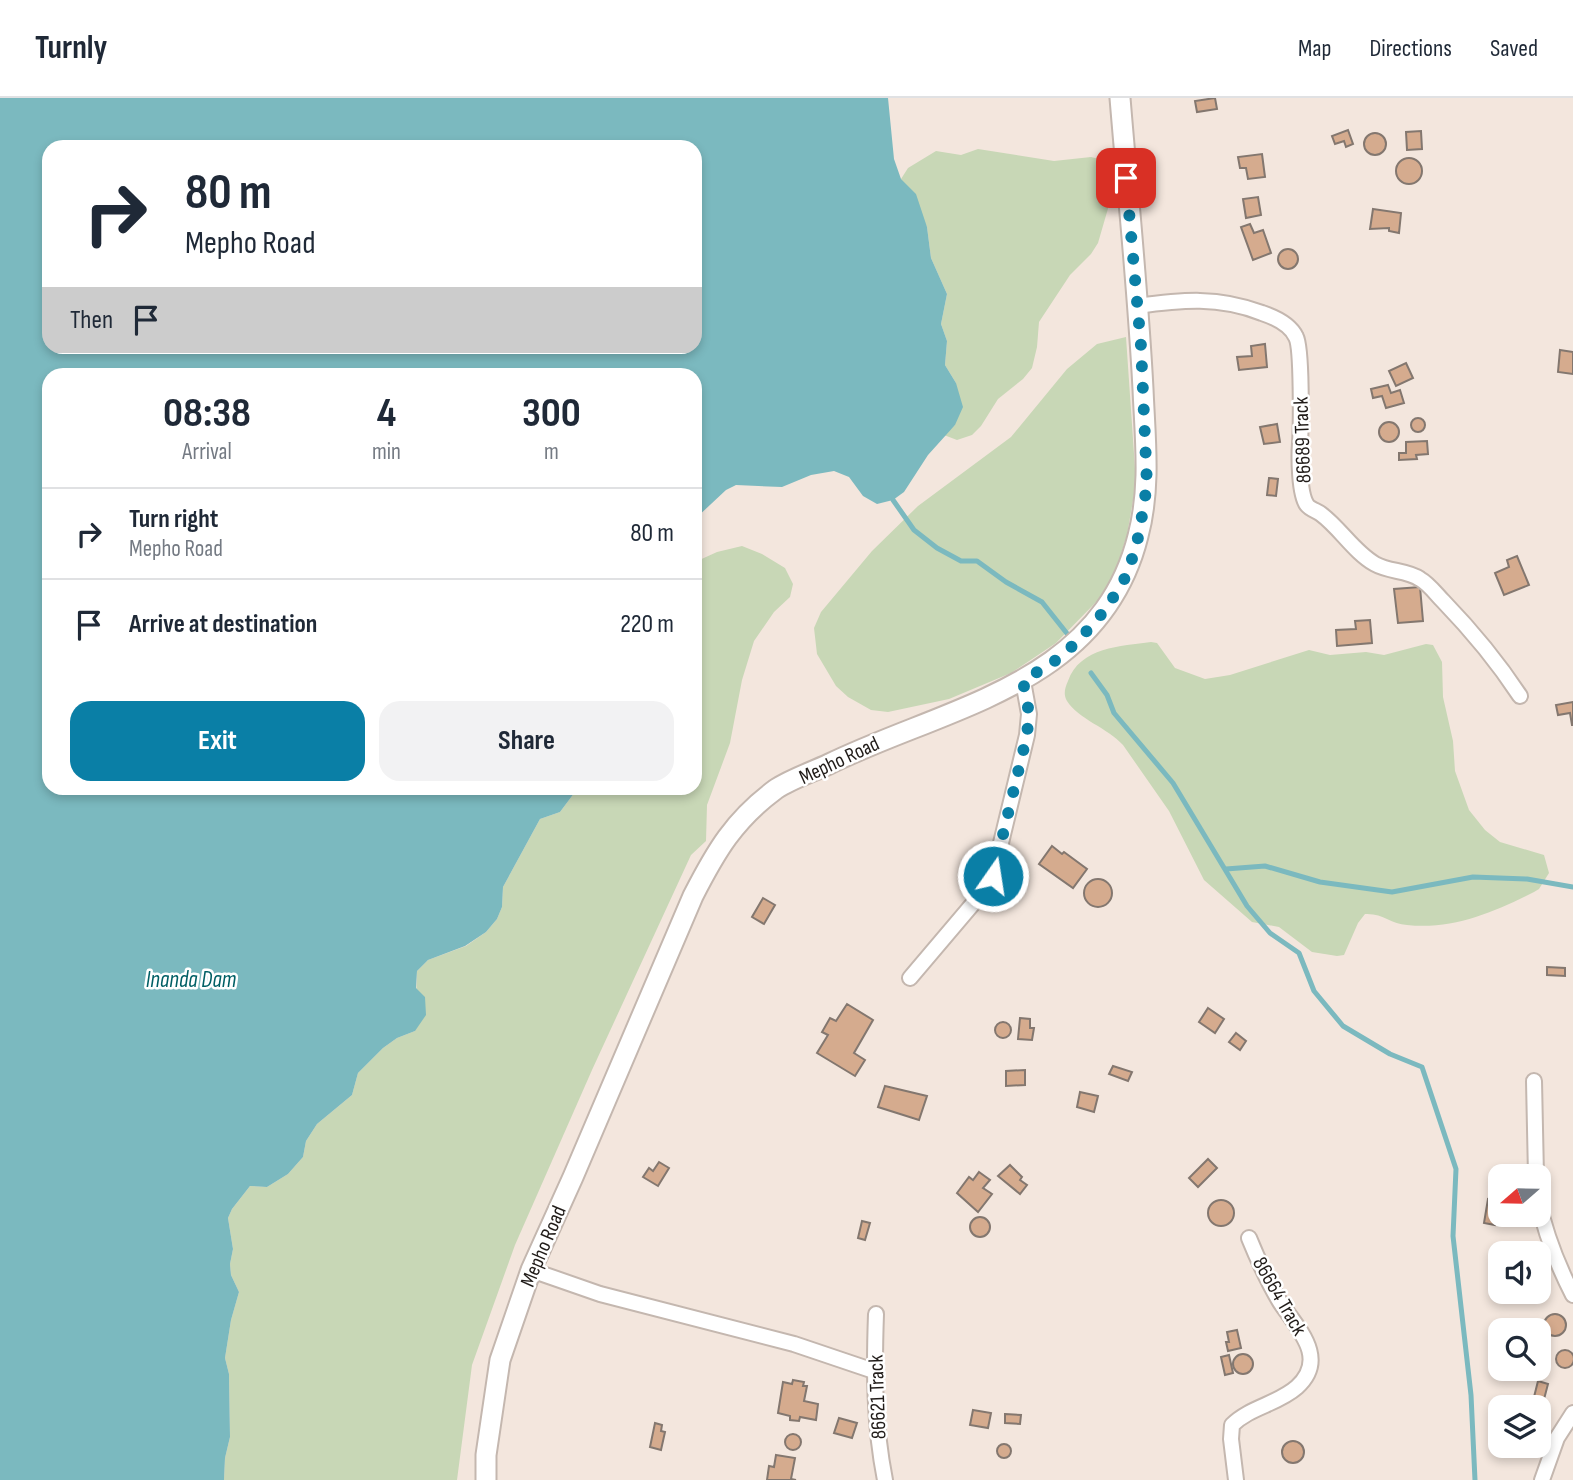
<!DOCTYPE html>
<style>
:root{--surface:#fff;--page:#f2f2f3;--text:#1f2937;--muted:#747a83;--line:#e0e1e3;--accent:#0a7fa6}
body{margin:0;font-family:"Sofia Sans Condensed",sans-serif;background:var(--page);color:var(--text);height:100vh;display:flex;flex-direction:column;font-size:26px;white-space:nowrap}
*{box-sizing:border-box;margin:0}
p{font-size:23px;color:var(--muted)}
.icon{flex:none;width:38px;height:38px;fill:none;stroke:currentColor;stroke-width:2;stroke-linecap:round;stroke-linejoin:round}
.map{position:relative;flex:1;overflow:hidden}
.details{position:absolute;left:42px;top:270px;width:660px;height:427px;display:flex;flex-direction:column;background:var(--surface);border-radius:21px;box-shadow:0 4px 10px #0003}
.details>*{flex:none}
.top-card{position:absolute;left:42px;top:42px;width:660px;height:214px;border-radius:21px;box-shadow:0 4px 10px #0003;background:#fff;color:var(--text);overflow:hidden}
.needle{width:46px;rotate:250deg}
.controls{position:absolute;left:1488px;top:1066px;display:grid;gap:14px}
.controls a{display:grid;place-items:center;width:63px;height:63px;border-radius:14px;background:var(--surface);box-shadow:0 4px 10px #0003;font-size:35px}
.pin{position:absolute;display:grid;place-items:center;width:60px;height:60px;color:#fff;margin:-30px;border-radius:14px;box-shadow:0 4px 10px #0006}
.me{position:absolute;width:77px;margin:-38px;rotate:13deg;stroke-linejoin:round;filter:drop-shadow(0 0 5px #0008)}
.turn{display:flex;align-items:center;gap:24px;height:147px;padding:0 28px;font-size:32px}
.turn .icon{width:91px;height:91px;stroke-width:2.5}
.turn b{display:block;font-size:49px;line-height:60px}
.then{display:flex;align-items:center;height:66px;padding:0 28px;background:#0003;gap:14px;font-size:26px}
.eta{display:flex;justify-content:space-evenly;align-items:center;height:119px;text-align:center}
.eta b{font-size:42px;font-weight:700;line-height:49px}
.primary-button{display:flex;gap:14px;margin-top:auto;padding:14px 28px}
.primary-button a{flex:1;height:80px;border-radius:21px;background:var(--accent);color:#fff;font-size:28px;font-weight:700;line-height:80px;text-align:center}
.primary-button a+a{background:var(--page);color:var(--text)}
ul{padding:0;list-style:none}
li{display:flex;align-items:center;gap:21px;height:91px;padding:0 28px;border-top:2px solid var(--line)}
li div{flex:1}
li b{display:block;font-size:26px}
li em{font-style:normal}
header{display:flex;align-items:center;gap:42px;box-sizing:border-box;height:98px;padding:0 35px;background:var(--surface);border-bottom:2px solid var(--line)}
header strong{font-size:33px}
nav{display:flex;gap:38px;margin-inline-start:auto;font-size:24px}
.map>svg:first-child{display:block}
</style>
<header>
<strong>Turnly</strong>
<nav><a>Map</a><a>Directions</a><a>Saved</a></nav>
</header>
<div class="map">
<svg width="1573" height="1382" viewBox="0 0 1573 1382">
<rect width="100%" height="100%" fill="#f3e6dd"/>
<g fill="#c8d7b6">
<polygon points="978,51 1054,63 1091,59 1103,62 1113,70 1116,83 1098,145 1091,156 1070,177 1039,224 1037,249 1032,270 1023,281 998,301 981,328 972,337 957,342 944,337 955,327 956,285 945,267 947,243 941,226 947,196 931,160 927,129 901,81 908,70 936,53 961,57"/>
<polygon points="1126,239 1136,385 1127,437 1116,472 1101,499 1056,545 1011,575 949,601 888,614 871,612 848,599 836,588 817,556 814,530 821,514 872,453 918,408 1011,339 1067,271 1097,246"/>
<polygon points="742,448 762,456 785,470 793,486 790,499 774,514 754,543 742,582 730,645 707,707 706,743 691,757 592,972 515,1147 472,1267 457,1382 224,1382 225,1360 230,1339 229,1276 225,1260 231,1222 239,1194 231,1177 230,1166 233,1151 228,1120 232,1111 250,1088 267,1089 288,1076 303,1059 306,1043 317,1026 352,997 358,975 383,950 397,940 415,933 417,873 428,862 466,848 486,834 497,821 502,809 503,789 540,721 560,714 578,690 695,690 695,464 717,454"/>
<path d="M1151,544L1157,545L1175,570L1205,581L1230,577L1309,552L1330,557L1366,554L1384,557L1426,546L1433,547L1442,564L1443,599L1453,643L1455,673L1469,712L1485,732L1500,744L1544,757L1549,775L1539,791L1534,794C1494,814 1453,832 1407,827C1391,826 1383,815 1365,816L1358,825L1344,857L1337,858L1312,854L1279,829L1252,824L1204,782L1169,713L1123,647C1108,630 1078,621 1067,603C1063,596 1065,590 1068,583C1080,549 1121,548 1151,544Z"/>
</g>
<path fill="#7bb9bf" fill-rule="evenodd" d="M0,0H888L894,61L901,81L916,96L927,129L931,160L947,196L941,226L947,243L945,267L956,285L963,309L955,327L928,357L904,394L893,402L877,406L863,398L849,379L834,373L811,377L782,389L736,387L726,392L695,421V276H49V690H578L560,714L540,721L503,789L502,809L497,821L486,834L465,848L428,862L417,873L416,890L425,899L426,917L415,933L397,940L383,950L358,975L352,997L317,1026L306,1043L303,1059L288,1076L267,1089L250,1088L232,1111L228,1120L233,1151L230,1166L231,1177L239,1194L231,1222L225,1260L229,1276L230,1339L225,1360L224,1382H0ZM49,49H695V248H49Z"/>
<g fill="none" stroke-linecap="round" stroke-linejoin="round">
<g stroke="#7bb9bf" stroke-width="5">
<polyline points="893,402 914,432 937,450 961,463 977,463 1006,484 1042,504 1069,538"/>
<polyline points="1091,575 1107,597 1114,615 1173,685 1247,808 1270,835 1299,855 1314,893 1343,928 1390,956 1422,969 1456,1071 1453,1138 1471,1297 1475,1382"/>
<polyline points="1226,771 1265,768 1320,784 1392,794 1473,779 1527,781 1573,789"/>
</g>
</g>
<g fill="#d5ab8e" stroke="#83776f" stroke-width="2">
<polygon points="1215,0 1217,11 1197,14 1195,3"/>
<polygon points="1348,32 1353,46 1346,49 1344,43 1335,46 1332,38"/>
<polygon points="1421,33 1422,51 1407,52 1406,34"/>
<circle cx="1375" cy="46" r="11"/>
<polygon points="1262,56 1265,79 1248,81 1246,70 1240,70 1238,59"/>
<circle cx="1409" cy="73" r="13"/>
<polygon points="1258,99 1261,117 1246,120 1243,101"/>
<polygon points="1373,111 1401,115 1399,135 1389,133 1389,130 1370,131"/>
<polygon points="1250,126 1254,135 1263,132 1271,155 1253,162 1241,129"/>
<circle cx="1288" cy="161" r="10"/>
<polygon points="1265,246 1267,269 1239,272 1237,259 1252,258 1251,248"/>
<polygon points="1560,252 1573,254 1573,276 1558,274"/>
<polygon points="1406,265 1413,280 1396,288 1389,273"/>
<polygon points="1388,287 1391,295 1400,292 1404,305 1386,310 1382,298 1373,300 1371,291"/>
<circle cx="1418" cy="327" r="7"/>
<circle cx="1389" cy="334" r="10"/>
<polygon points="1277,326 1280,344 1264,346 1260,329"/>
<polygon points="1427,343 1428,356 1416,357 1417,361 1399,362 1399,355 1406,355 1406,344"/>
<polygon points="1269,380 1278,381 1276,398 1267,397"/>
<polygon points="1517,458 1529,487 1504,497 1495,475 1509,469 1507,462"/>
<polygon points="1420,489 1423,523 1398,525 1394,491"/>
<polygon points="1370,522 1372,545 1337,548 1336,532 1356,531 1355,523"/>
<polygon points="1573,604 1573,627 1572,627 1570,615 1558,617 1556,607"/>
<polygon points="1052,748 1062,756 1064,754 1087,771 1073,790 1039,766"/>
<circle cx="1098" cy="795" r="14"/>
<polygon points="763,800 775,807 764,826 752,819"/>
<polygon points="1547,869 1565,870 1565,878 1547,877"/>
<polygon points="847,906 873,922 854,955 865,962 855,978 817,955 828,937 822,934 830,920 836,923"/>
<polygon points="1208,910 1224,921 1215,935 1199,924"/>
<polygon points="1020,920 1030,921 1030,930 1034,930 1032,942 1018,941"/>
<circle cx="1003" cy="932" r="8"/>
<polygon points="1236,935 1246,943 1240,952 1229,944"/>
<polygon points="1113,968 1132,974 1128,983 1109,976"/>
<polygon points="1025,972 1025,987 1006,988 1006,973"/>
<polygon points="885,988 927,998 919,1022 878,1009"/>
<polygon points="1080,994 1098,998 1094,1014 1077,1009"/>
<polygon points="1208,1061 1217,1070 1198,1089 1189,1080"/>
<polygon points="659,1064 669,1070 658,1088 643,1079 649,1070 653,1073"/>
<polygon points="1010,1067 1022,1079 1020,1082 1027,1087 1020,1096 998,1078"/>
<polygon points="979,1074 990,1082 983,1090 992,1096 978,1114 957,1095 969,1079 973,1082"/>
<polygon points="1488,1101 1499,1103 1495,1127 1484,1125"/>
<circle cx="1221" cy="1115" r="13"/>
<circle cx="980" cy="1129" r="10"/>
<polygon points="862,1123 870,1125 865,1142 858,1140"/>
<circle cx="1555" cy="1227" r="11"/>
<polygon points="1237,1232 1241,1250 1228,1253 1226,1244 1229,1244 1227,1234"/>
<circle cx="1565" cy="1261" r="9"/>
<circle cx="1243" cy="1266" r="10"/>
<polygon points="1229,1257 1233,1275 1225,1277 1221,1259"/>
<polygon points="793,1282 804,1284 803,1288 807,1288 804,1303 818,1306 816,1322 800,1319 799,1323 790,1322 790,1318 778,1315 783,1284 792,1286"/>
<polygon points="1538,1283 1548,1286 1543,1305 1533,1303"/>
<polygon points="973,1312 991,1315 988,1330 970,1327"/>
<polygon points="1005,1316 1021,1317 1020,1326 1005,1325"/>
<polygon points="839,1320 857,1325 852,1340 834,1335"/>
<polygon points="655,1325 662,1327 661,1333 665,1334 661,1352 650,1349"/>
<circle cx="793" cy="1344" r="8"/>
<circle cx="1293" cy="1354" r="11"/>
<circle cx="1004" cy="1353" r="7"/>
<polygon points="776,1357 795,1360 791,1381 796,1382 767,1382 769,1368 774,1369"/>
</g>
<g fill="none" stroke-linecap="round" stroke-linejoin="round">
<g stroke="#c4b7af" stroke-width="18">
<g id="street">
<path d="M1137,208C1182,202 1218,198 1262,215C1274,219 1290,226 1296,239C1302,250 1301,328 1300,345C1299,358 1299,396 1307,407C1310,411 1317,413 1321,416C1340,430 1354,454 1375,466C1389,474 1407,472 1420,481C1429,486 1436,496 1443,503C1472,533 1497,563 1520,598"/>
<polyline points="910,880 988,788 993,778 1027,637 1029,616 1023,583"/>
<polyline points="1534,983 1536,1078"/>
<path d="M1538,1101C1545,1135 1557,1166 1573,1197"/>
<polyline points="531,1172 600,1196 794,1246 874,1273"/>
<path d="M876,1216C874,1272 874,1327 885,1382"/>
<path d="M1236,1382L1231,1341L1232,1327C1250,1309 1278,1306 1297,1289C1329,1260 1297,1230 1280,1204C1268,1184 1258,1162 1249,1140"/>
<polyline points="1542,1382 1557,1340 1573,1315"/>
</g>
</g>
<g stroke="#c4b7af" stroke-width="23">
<path id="secondary" d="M486,1382V1357L500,1262L531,1172L573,1079L693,798C716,753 734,722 776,691C791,681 812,674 829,666C948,608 1101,587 1138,438C1151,389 1145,340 1143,291C1138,194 1128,97 1120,0"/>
</g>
<use href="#street" stroke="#fff" stroke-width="14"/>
<use href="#secondary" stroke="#fff" stroke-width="19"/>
</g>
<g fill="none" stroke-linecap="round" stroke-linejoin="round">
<polyline stroke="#0a7fa6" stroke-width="12" stroke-dasharray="0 21.6" points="993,778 1027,637 1029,615 1023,583 1056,562 1077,544 1106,511 1128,475 1139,436 1147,387 1141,248 1126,80"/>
</g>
<g text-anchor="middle" stroke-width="5" stroke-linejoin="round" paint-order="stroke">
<g font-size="21" fill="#211c19" stroke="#fff">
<text transform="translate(1302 342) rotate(-92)" y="7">86689 Track</text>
<text transform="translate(839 662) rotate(-25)" y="7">Mepho Road</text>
<text transform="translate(543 1148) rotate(-67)" y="7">Mepho Road</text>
<text transform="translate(1280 1198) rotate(60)" y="7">86664 Track</text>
<text transform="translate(877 1299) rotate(-92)" y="7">86621 Track</text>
</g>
<g font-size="23" font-style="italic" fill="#005f65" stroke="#fff">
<text x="191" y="889">Inanda Dam</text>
</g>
</g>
</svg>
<div class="controls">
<a><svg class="needle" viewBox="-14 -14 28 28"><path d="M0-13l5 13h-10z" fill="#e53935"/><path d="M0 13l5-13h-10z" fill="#747a83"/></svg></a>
<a><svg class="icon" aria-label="sound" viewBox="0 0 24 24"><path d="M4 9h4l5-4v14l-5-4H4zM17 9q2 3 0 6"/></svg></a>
<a><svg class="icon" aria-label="search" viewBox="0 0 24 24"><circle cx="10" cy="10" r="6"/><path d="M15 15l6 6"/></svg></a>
<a><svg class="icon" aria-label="layers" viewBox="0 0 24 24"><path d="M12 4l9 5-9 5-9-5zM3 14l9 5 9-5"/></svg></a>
</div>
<div class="pin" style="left:1126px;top:80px;background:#d93025"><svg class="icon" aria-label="arrive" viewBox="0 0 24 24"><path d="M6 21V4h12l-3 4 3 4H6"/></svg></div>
<svg class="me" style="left:993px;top:778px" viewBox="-20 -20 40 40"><circle r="17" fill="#0a7fa6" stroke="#fff" stroke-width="3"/><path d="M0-11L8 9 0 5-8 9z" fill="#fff"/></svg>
<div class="top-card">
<div class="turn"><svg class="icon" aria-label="right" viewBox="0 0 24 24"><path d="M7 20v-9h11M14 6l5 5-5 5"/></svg><div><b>80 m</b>Mepho Road</div></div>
<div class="then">Then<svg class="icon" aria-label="arrive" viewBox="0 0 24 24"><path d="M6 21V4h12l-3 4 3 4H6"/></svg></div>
</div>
<section class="details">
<div class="eta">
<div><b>08:38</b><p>Arrival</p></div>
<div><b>4</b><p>min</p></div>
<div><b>300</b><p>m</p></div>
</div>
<ul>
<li><svg class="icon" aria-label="right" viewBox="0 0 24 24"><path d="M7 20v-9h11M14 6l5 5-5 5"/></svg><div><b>Turn right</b><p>Mepho Road</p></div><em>80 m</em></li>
<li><svg class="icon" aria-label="arrive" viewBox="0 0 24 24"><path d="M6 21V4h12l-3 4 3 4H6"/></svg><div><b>Arrive at destination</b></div><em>220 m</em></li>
</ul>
<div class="primary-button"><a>Exit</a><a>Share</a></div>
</section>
</div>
